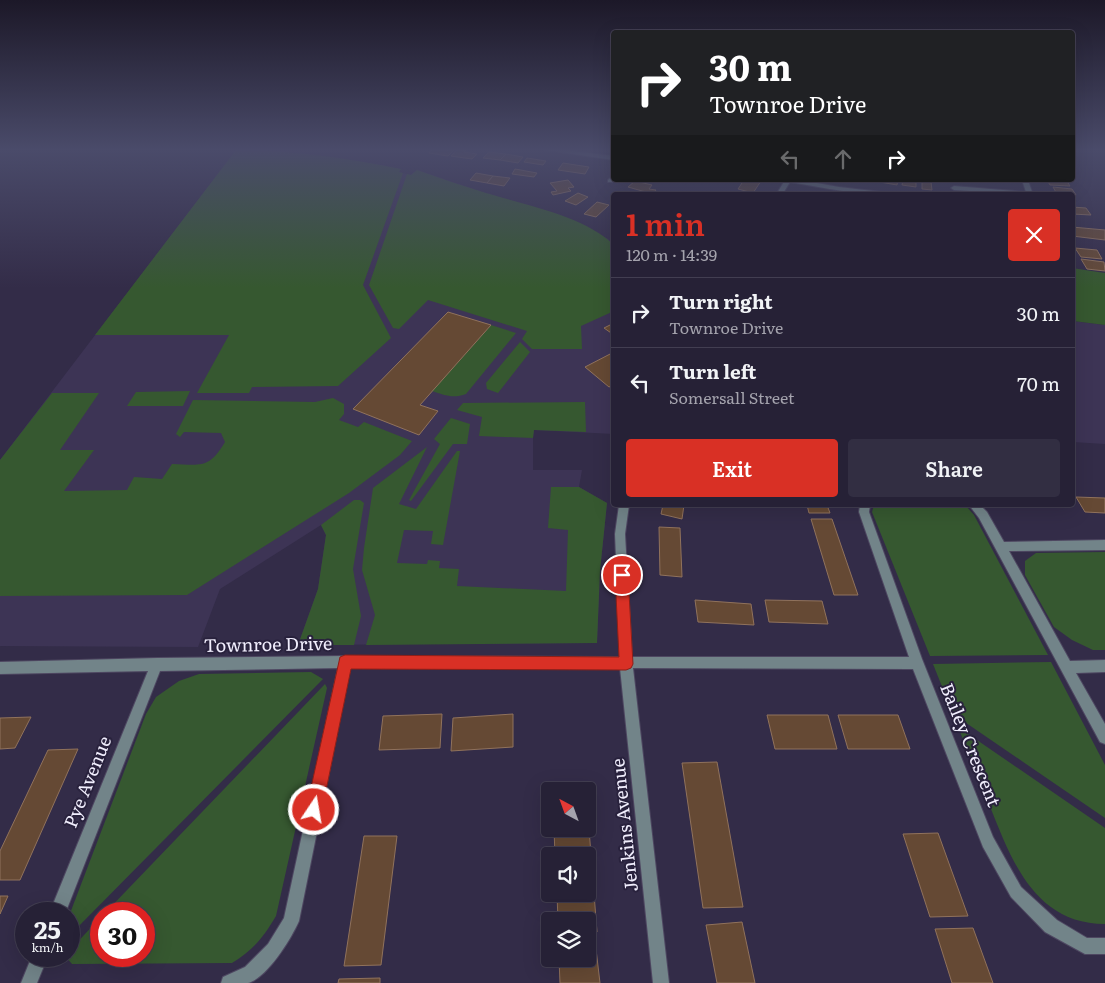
<!DOCTYPE html>
<meta charset="utf-8">
<style>
:root{--surface:#262136;--page:#322e42;--text:#f1f3f6;--muted:#a4a3ad;--line:#423e51;--accent:#d93025}
body{margin:0;font-family:Literata,serif;background:var(--page);color:var(--text);height:100vh;display:flex;flex-direction:column;font-size:19px;white-space:nowrap}
*{box-sizing:border-box;margin:0}
p{font-size:16px;color:var(--muted)}
.icon{flex:none;width:28px;height:28px;fill:none;stroke:currentColor;stroke-width:2;stroke-linecap:round;stroke-linejoin:round}
.map{position:relative;flex:1;overflow:hidden}
.panel{position:absolute;left:611px;top:192px;width:464px;height:315px;display:flex;flex-direction:column;background:var(--surface);border-radius:5px;box-shadow:0 5px 20px #0002,0 0 0 1px var(--line)}
.panel>*{flex:none}
.guide{position:absolute;left:611px;top:30px;width:464px;height:152px;border-radius:5px;box-shadow:0 5px 20px #0002,0 0 0 1px var(--line);background:#202124;color:#fff;overflow:hidden}
.needle{width:32px;rotate:319deg}
.buttons{position:absolute;left:541px;top:782px;display:grid;gap:10px}
.buttons a{display:grid;place-items:center;width:55px;height:55px;border-radius:5px;background:var(--surface);box-shadow:0 5px 20px #0002,0 0 0 1px var(--line);font-size:25px}
.speed{position:absolute;left:15px;top:902px;display:flex;gap:10px;font-size:25px;font-weight:700;text-align:center}
.speed>*{display:grid;place-content:center;width:65px;height:65px;border-radius:50%;background:var(--surface);box-shadow:0 5px 20px #0002,0 0 0 1px var(--line);line-height:1}
.speed small{font-size:12px;font-weight:400}
.speed .limit{border:8px solid #d22;background:#fff;color:#111}
.pin{position:absolute;display:grid;place-items:center;width:42px;height:42px;color:#fff;margin:-21px;border:2px solid #fff;border-radius:50%;box-shadow:0 1px 5px #0007}
.me{position:absolute;width:55px;margin:-28px;rotate:12deg;stroke-linejoin:round;filter:drop-shadow(0 0 4px #0008)}
.turn{display:flex;align-items:center;gap:18px;height:105px;padding:0 15px;font-size:22px}
.turn .icon{width:65px;height:65px;stroke-width:2.5}
.turn b{display:block;font-size:35px;line-height:42px}
.lanes{display:flex;align-items:center;height:48px;padding:0 15px;background:#0003;justify-content:center;gap:25px;direction:ltr}
.lanes .off{opacity:.35}
.round{display:grid;place-items:center;flex:none;width:52px;height:52px;border-radius:5px;background:var(--page)}
.headline{display:flex;align-items:center;justify-content:space-between;height:85px;padding:0 15px}
h1{font-size:30px;font-weight:600;line-height:38px;color:var(--accent)}
.primary-button{display:flex;gap:10px;margin-top:auto;padding:10px 15px}
.primary-button a{flex:1;height:58px;border-radius:5px;background:var(--accent);color:#fff;font-size:20px;font-weight:600;line-height:58px;text-align:center}
.primary-button a+a{background:var(--page);color:var(--text)}
ul{padding:0;list-style:none}
li{display:flex;align-items:center;gap:15px;height:70px;padding:0 15px;border-top:1px solid var(--line)}
li div{flex:1}
li b{display:block;font-size:19px}
li em{font-style:normal}
.map>svg:first-child{display:block}
</style>
<div class="map">
<svg width="1105" height="983" viewBox="0 0 1105 983">
<rect width="100%" height="100%" fill="#332c48"/>
<g fill="#3d3455">
<polygon points="236,150 268,151 376,164 401,169 399,172 410,175 417,170 485,193 550,212 584,226 608,239 614,245 614,434 534,430 533,438 533,470 582,470 579,487 607,503 600,571 597,643 298,645 318,589 326,535 321,525 220,589 198,647 0,646 0,460"/>
<polygon points="1073,321 1105,325 1105,444 1073,442"/>
</g>
<g fill="#365830">
<path d="M236,150C289,150 349,158 401,169L399,172L403,173L363,285L391,338L338,386L252,387L249,393H197L229,335H95Z"/>
<path d="M417,170C440,178 463,186 486,193C523,204 587,217 614,245V311L581,326L582,349H532L522,339L527,331L428,300L399,329L393,328L369,285L407,174L411,175Z"/>
<polygon points="1072,268 1105,273 1105,325 1073,321"/>
<path d="M491,325L516,333L466,394C453,399 444,395 432,391Z"/>
<polygon points="520,342 530,352 498,393 487,389 486,383"/>
<polygon points="190,391 183,406 127,406 136,392"/>
<path d="M52,393H99L60,450H94L64,491L127,490L134,477L162,479L172,464C201,465 209,469 225,442L221,433L184,432L180,437L176,434L193,400L315,402L333,398L344,404V414L339,420L358,427L364,422L412,441L400,455L349,493L187,595L0,596V460Z"/>
<polygon points="585,402 586,432 534,430 533,438 479,436 482,417 457,410 463,403"/>
<polygon points="451,418 470,424 467,444 453,444 411,501 409,500 440,444 434,439"/>
<polygon points="427,447 399,504 416,509 457,451 460,451 443,545 431,544 433,531 404,530 397,563 427,564 428,560 440,561 439,568 459,569 457,586 566,591 568,530 548,528 551,487 579,487 607,503 600,571 597,643 366,645 375,615 362,570 364,548 373,488"/>
<polygon points="354,500 360,500 364,503 353,569 361,616 354,645 298,645 318,589 326,535 321,525"/>
<polygon points="874,505 966,506 974,515 1048,655 930,656 872,512"/>
<polygon points="1036,553 1105,552 1105,650 1093,650 1072,640 1054,627 1025,575 1025,561"/>
<polygon points="1051,662 1105,765 1105,818 953,714 933,664"/>
<polygon points="311,672 323,679 69,936 69,916 146,714 156,697 179,681 199,674"/>
<path d="M325,684L327,688L276,916C263,938 253,950 232,963L72,964L65,956H69V951L101,917V956H144V914H104Z"/>
<path d="M958,727L1105,828V924C1036,924 1012,862 991,809C980,781 969,754 958,727Z"/>
</g>
<g fill="#654934" stroke="#90725c">
<polygon points="431,150 454,150 448,156 429,153"/>
<polygon points="457,150 466,150 464,152 477,154 472,159 451,156"/>
<polygon points="489,152 506,154 500,160 483,158"/>
<polygon points="506,154 523,157 518,163 500,160"/>
<polygon points="527,158 546,161 543,165 524,162"/>
<polygon points="563,163 589,167 585,174 558,170"/>
<polygon points="515,169 537,173 534,177 512,174"/>
<polygon points="476,173 493,176 487,183 470,180"/>
<polygon points="493,176 510,178 504,186 487,183"/>
<polygon points="568,180 574,187 568,188 571,191 553,195 551,192 557,191 550,183"/>
<polygon points="744,180 758,180 761,181 753,193 738,189"/>
<polygon points="874,180 898,180 897,185 874,181"/>
<polygon points="903,180 916,180 916,187 902,185"/>
<polygon points="922,180 931,182 932,190 922,189"/>
<polygon points="1047,180 1066,180 1070,186 1050,185"/>
<polygon points="635,181 652,185 649,189 656,190 653,194 628,187"/>
<polygon points="1053,187 1072,189 1076,195 1057,194"/>
<polygon points="578,193 588,197 576,205 565,201"/>
<polygon points="597,202 609,205 596,217 584,214"/>
<polygon points="1072,207 1086,208 1091,215 1072,214"/>
<polygon points="1072,227 1105,230 1105,240 1072,236"/>
<polygon points="1075,248 1097,250 1102,259 1081,257"/>
<polygon points="1081,259 1104,262 1105,271 1087,269"/>
<polygon points="448,312 491,325 420,405 438,411 419,435 353,409"/>
<polygon points="614,323 614,335 604,328"/>
<polygon points="614,352 614,385 609,387 585,367"/>
<polygon points="1076,497 1105,498 1105,513 1085,512"/>
<polygon points="663,505 684,505 682,519 661,514"/>
<polygon points="807,505 827,505 830,513 809,513"/>
<polygon points="811,519 832,519 858,595 834,595"/>
<polygon points="659,527 680,528 682,577 660,575"/>
<polygon points="695,600 751,604 754,625 698,622"/>
<polygon points="765,600 822,601 828,624 769,622"/>
<polygon points="442,714 440,748 379,750 383,716"/>
<polygon points="513,714 513,747 451,751 453,718"/>
<polygon points="767,715 828,715 837,749 775,749"/>
<polygon points="838,715 898,715 910,749 848,749"/>
<polygon points="31,717 15,748 0,749 0,718"/>
<polygon points="78,749 20,880 0,880 0,851 48,750"/>
<polygon points="717,762 743,907 703,908 682,763"/>
<polygon points="585,783 585,791 552,791 552,785"/>
<polygon points="588,816 597,932 588,932 588,921 558,921 557,894 588,894 588,856 555,856 554,829 588,829"/>
<polygon points="938,833 968,916 930,917 903,834"/>
<polygon points="364,836 397,836 381,965 344,966"/>
<polygon points="0,896 8,896 0,914"/>
<polygon points="742,922 755,983 717,983 706,925"/>
<polygon points="973,928 993,983 952,983 935,929"/>
<polygon points="596,949 600,983 560,983 559,959 588,959 588,951"/>
<polygon points="380,978 380,983 338,983 339,979"/>
</g>
<g fill="none" stroke-linecap="round" stroke-linejoin="round">
<g stroke="#4e4761" stroke-width="2">
<g id="street">
<polygon points="545,150 565,150 614,156 614,160"/>
<polygon points="614,175 614,180 612,182 608,182 608,180"/>
<path d="M785,180H800L839,187L890,193L893,195C858,195 824,188 790,182L782,195H776Z"/>
<polygon points="1022,180 1028,180 1033,195 954,190 951,188 954,186 1026,192"/>
<path d="M619,505H629L625,534L632,657H909L859,512L860,505H870L869,512L922,659L993,837L1021,887L1057,920L1087,938H1105V954H1085L1045,932L1011,897L983,847L913,669L633,668L669,983H653L620,668H350L299,921C291,939 267,978 248,983C240,983 229,983 221,983L223,977L245,967L268,944L284,918L338,668L160,671L65,914H49L148,671L0,674V662L157,658L345,656L620,657L615,534Z"/>
<polygon points="969,505 980,505 987,512 1004,542 1105,540 1105,550 1009,551 1070,661 1105,660 1105,672 1076,673 1105,724 1105,744 1100,742 979,518"/>
<polygon points="32,956 48,956 37,983 21,983"/>
</g>
</g>
<use href="#street" fill="#728489" fill-rule="evenodd"/>
</g>
<linearGradient id="sky" x2="0" y2="1"><stop stop-color="#1c1828"/><stop offset="0.52" stop-color="#4a4b6a"/><stop offset="1" stop-color="#4a4b6a" stop-opacity="0"/></linearGradient>
<rect width="1105" height="288" fill="url(#sky)"/>
<polygon fill="#d93025" stroke="#8d1f18" points="622,570 626,571 628,575 633,664 631,668 626,670 351,669 322,810 320,815 314,818 308,815 306,810 340,657 345,655 619,657 615,575 617,571"/>
<g text-anchor="middle" stroke-width="4" stroke-linejoin="round" paint-order="stroke">
<g font-size="18" fill="#f1eefd" stroke="#29223d">
<text transform="translate(268 645) rotate(-1)" y="6">Townroe Drive</text>
<text transform="translate(970 745) rotate(68)" y="6">Bailey Crescent</text>
<text transform="translate(88 782) rotate(-68)" y="6">Pye Avenue</text>
<text transform="translate(625 825) rotate(-96)" y="6">Jenkins Avenue</text>
</g>
</g>
</svg>
<div class="buttons">
<a><svg class="needle" viewBox="-14 -14 28 28"><path d="M0-13l5 13h-10z" fill="#e53935"/><path d="M0 13l5-13h-10z" fill="#a4a3ad"/></svg></a>
<a><svg class="icon" aria-label="sound" viewBox="0 0 24 24"><path d="M4 9h4l5-4v14l-5-4H4zM17 9q2 3 0 6"/></svg></a>
<a><svg class="icon" aria-label="layers" viewBox="0 0 24 24"><path d="M12 4l9 5-9 5-9-5zM3 14l9 5 9-5"/></svg></a>
</div>
<div class="speed"><div>25<small>km/h</small></div><div class="limit">30</div></div>
<div class="pin" style="left:622px;top:575px;background:#d93025"><svg class="icon" aria-label="arrive" viewBox="0 0 24 24"><path d="M6 21V4h12l-3 4 3 4H6"/></svg></div>
<svg class="me" style="left:314px;top:810px" viewBox="-20 -20 40 40"><circle r="17" fill="#d93025" stroke="#fff" stroke-width="3"/><path d="M0-11L8 9 0 5-8 9z" fill="#fff"/></svg>
<div class="guide">
<div class="turn"><svg class="icon" aria-label="right" viewBox="0 0 24 24"><path d="M7 20v-9h11M14 6l5 5-5 5"/></svg><div><b>30 m</b>Townroe Drive</div></div>
<div class="lanes"><svg class="icon off" aria-label="left" viewBox="0 0 24 24"><path d="M17 20v-9H6M10 6l-5 5 5 5"/></svg><svg class="icon off" aria-label="ahead" viewBox="0 0 24 24"><path d="M12 20V5M6 11l6-6 6 6"/></svg><svg class="icon" aria-label="right" viewBox="0 0 24 24"><path d="M7 20v-9h11M14 6l5 5-5 5"/></svg></div>
</div>
<section class="panel">
<div class="headline"><div><h1>1 min</h1><p>120 m · 14:39</p></div><a class="round" style="background:#d93025;color:#fff"><svg class="icon" aria-label="close" viewBox="0 0 24 24"><path d="M6 6l12 12M18 6L6 18"/></svg></a></div>
<ul>
<li><svg class="icon" aria-label="right" viewBox="0 0 24 24"><path d="M7 20v-9h11M14 6l5 5-5 5"/></svg><div><b>Turn right</b><p>Townroe Drive</p></div><em>30 m</em></li>
<li><svg class="icon" aria-label="left" viewBox="0 0 24 24"><path d="M17 20v-9H6M10 6l-5 5 5 5"/></svg><div><b>Turn left</b><p>Somersall Street</p></div><em>70 m</em></li>
</ul>
<div class="primary-button"><a>Exit</a><a>Share</a></div>
</section>
</div>
